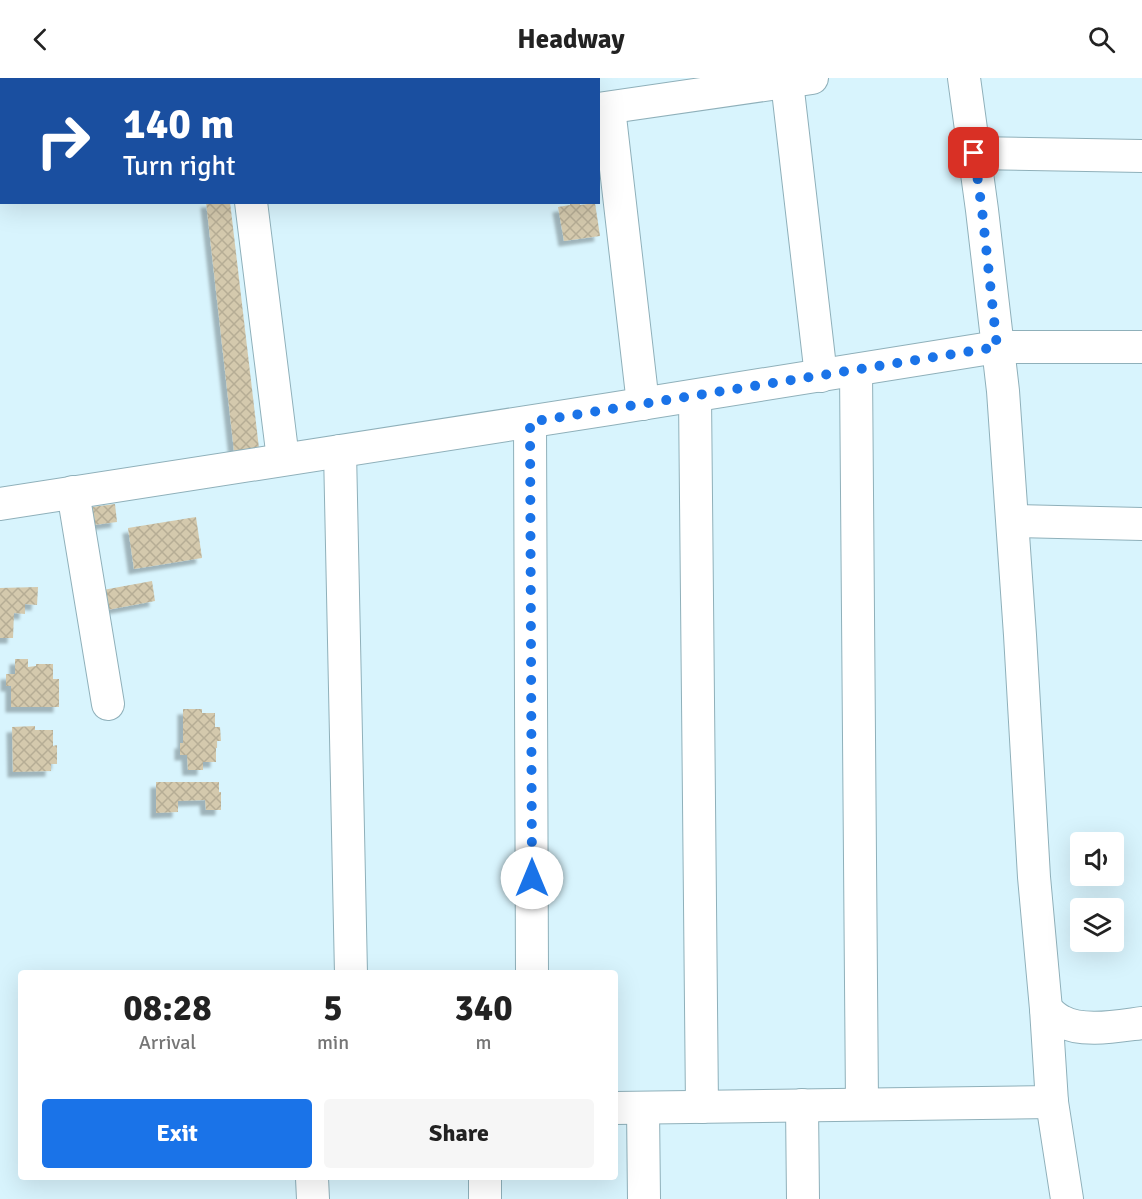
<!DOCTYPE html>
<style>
:root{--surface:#fff;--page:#f6f6f6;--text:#222;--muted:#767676;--accent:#1a73e8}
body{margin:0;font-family:Signika,sans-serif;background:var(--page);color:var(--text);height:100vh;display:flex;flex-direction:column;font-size:22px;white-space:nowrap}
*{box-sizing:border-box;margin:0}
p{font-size:20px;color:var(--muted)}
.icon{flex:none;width:33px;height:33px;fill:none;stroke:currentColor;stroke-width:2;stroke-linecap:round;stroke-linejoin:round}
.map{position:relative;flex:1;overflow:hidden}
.drawer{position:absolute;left:18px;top:892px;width:600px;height:210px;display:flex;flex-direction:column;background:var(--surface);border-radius:6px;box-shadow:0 6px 24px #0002}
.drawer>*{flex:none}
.guide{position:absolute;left:0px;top:0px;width:600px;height:126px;box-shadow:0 6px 24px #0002;background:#1a4fa0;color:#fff;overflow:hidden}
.controls{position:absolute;left:1070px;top:754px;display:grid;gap:12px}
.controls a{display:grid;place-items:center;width:54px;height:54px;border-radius:6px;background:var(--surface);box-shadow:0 6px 24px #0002;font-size:30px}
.pin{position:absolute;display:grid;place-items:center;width:51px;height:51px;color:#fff;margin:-26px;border-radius:12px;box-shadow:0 3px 9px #0006}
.me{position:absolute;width:66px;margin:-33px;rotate:0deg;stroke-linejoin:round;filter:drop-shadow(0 0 4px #0008)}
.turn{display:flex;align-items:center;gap:21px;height:126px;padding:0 24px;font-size:27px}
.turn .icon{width:78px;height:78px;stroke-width:2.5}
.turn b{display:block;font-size:42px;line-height:51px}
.eta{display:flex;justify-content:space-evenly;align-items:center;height:102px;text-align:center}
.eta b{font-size:36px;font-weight:800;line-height:42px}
.button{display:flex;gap:12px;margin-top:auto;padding:12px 24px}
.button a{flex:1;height:69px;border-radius:6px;background:var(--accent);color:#fff;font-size:24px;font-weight:800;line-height:69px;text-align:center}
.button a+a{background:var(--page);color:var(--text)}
header{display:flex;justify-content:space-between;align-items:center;height:78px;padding:0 24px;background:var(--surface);font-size:27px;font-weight:800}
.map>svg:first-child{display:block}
</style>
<header><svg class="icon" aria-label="back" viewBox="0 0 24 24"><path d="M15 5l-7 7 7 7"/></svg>Headway<svg class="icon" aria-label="search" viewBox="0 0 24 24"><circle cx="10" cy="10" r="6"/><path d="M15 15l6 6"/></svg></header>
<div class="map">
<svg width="1142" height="1121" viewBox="0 0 1142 1121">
<defs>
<pattern id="building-cross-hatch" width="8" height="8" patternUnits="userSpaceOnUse" patternTransform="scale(1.5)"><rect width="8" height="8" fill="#d4c9ad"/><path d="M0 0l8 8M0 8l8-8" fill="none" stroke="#b6ad95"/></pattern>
<filter id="shadow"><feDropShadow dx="-5.5" dy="5.5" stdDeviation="1.5" flood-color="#0004"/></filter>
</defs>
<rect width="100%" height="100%" fill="#d8f4fd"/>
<g fill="url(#building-cross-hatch)" filter="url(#shadow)">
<polygon points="206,124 230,124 260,379 235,382"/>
<polygon points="570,124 580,124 580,127 595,125 600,158 564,163 558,129 570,127"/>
<polygon points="115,426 117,444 86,448 84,430"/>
<polygon points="196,439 202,480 134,491 128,450"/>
<polygon points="152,503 155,523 107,532 103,512"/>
<polygon points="38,509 37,527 25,526 25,536 14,535 13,560 0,560 0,510"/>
<polygon points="15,581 28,581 28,589 36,588 36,586 53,586 53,601 59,601 59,629 11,629 11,608 6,608 6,596 15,596"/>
<polygon points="183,631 202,631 202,635 215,635 215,649 220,649 221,663 217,663 217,670 216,670 216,684 203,684 203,692 188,692 187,677 180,677 180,665 183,665"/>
<polygon points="35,648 35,652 53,652 53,668 57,667 57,686 51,686 51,693 13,694 12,649"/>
<polygon points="156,704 219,704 219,714 221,714 221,732 206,732 205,722 178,723 178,734 156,735"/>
</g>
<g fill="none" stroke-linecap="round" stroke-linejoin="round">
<g stroke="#8fb0ba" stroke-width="34">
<g id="minor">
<polyline points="964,0 982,132 1003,313 1020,557 1034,799 1046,931 1052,1024 1067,1121"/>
<polyline points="787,4 821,298"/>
<polyline points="609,30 643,326"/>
<polyline points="598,31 812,0"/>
<polyline points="974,75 1142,78"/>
<polyline points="251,124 283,381"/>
<polyline points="856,292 862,1026"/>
<polyline points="695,318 702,1029"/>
<polyline points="530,344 532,896"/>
<polyline points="340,373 351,896"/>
<polyline points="73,414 108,626"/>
<polyline points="0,426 610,331 997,269 1142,269"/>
<polyline points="1013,443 1142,446"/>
<path d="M1046,931C1050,935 1055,940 1061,943C1082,955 1118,948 1142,945"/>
<polyline points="802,1027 803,1121"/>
<polyline points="615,1030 1052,1024"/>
<polyline points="643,1030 644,1121"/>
<polyline points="312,1100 313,1121"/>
<polyline points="485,1100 485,1121"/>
</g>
</g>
<use href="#minor" stroke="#fff" stroke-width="32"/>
</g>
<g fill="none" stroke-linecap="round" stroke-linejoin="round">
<polyline stroke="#1a73e8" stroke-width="10" stroke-dasharray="0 18" points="532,800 530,344 997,269 982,132 974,75"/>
</g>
</svg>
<div class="controls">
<a><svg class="icon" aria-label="sound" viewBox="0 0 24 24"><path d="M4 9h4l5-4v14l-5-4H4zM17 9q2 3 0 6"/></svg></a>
<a><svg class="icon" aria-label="layers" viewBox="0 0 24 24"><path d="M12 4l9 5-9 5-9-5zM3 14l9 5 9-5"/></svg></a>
</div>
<div class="pin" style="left:974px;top:75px;background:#d93025"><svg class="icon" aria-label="arrive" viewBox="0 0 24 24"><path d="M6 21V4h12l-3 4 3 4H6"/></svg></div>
<svg class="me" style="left:532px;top:800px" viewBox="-20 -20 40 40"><circle r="19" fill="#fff"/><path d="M0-13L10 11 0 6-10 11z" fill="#1a73e8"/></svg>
<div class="guide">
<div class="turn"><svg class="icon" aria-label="right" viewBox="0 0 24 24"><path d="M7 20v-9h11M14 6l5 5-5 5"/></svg><div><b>140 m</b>Turn right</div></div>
</div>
<section class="drawer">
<div class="eta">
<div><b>08:28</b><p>Arrival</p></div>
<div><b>5</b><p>min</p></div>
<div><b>340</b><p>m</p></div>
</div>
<div class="button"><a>Exit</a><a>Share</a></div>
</section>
</div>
